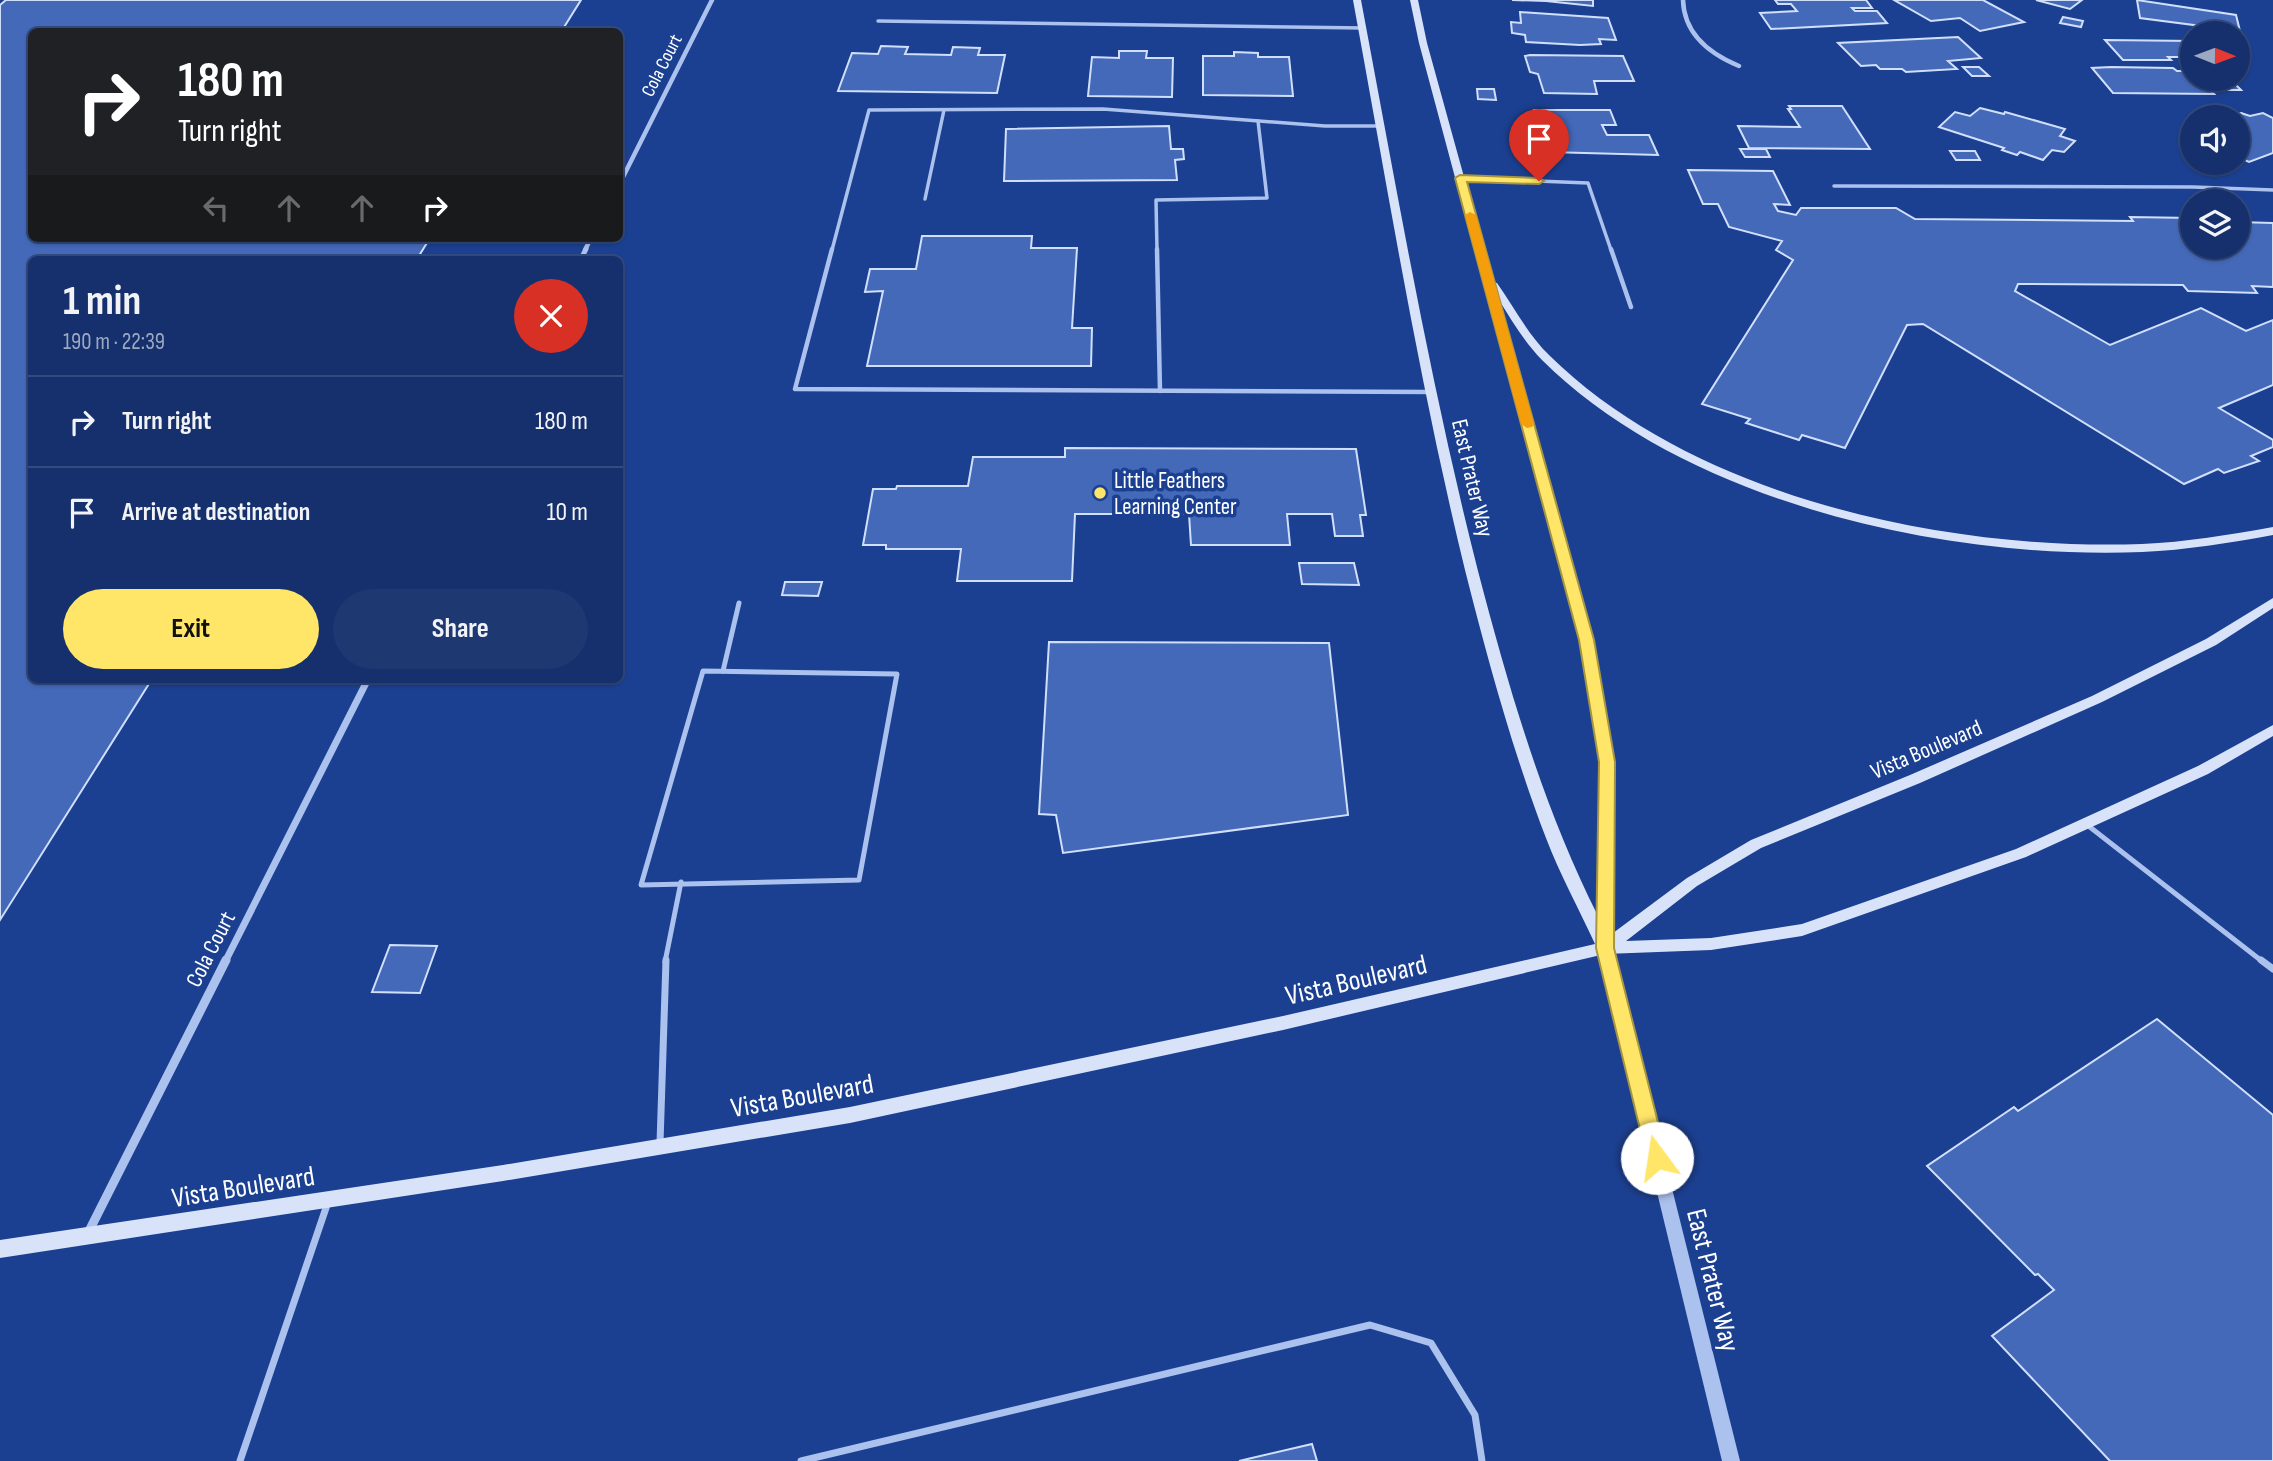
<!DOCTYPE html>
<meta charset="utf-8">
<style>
:root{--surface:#15306d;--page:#1e3872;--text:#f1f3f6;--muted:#9da9c2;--line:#344b80;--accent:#ffe669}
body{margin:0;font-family:"Sofia Sans Condensed",sans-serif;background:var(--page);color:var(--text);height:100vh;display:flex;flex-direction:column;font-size:26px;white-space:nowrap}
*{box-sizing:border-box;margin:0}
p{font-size:23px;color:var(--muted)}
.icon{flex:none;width:38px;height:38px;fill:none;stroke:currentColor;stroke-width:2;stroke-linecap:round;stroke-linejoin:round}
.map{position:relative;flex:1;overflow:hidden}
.panel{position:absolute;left:28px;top:256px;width:595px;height:427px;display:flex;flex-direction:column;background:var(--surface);border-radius:10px;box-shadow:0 2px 5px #0004,0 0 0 2px var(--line)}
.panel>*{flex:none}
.banner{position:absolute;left:28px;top:28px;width:595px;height:214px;border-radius:10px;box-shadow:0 2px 5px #0004,0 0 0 2px var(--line);background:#202124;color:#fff;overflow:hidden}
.needle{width:46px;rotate:91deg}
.tools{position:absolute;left:2180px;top:21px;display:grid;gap:14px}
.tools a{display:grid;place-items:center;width:70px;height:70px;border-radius:50%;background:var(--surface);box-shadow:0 2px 5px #0004,0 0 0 2px var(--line);font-size:35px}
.pin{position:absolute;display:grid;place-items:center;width:60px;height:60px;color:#fff;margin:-72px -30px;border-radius:50% 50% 50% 0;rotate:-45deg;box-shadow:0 0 7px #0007}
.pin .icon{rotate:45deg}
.me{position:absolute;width:77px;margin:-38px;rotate:346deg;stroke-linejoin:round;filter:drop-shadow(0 0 5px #0008)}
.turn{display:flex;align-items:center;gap:24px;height:147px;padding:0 35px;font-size:32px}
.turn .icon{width:91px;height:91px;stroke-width:2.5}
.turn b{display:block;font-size:49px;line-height:60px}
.lanes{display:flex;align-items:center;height:66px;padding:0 35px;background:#0003;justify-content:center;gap:35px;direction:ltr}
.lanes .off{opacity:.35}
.round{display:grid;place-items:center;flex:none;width:74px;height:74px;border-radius:37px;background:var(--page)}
.head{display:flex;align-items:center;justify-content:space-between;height:119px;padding:0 35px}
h1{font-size:42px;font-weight:700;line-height:52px}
.action{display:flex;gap:14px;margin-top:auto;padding:14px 35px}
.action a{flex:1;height:80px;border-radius:42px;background:var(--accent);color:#111;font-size:28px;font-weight:700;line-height:80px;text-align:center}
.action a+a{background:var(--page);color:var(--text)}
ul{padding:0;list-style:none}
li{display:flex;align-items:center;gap:21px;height:91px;padding:0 35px;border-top:2px solid var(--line)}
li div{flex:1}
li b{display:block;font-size:26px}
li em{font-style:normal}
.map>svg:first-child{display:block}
</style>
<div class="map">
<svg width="2273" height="1461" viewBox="0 0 2273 1461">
<rect width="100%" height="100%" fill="#1c4091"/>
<g fill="#4469b9" stroke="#d1dffa" stroke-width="2">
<polygon points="6,0 581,0 561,32 32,32 32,238 430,238 417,259 32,259 32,679 152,679 0,920 0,5"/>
<polygon points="1512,0 1593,0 1593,6 1546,1"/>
<polygon points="1775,0 1866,0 1872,8 1852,8 1855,11 1877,11 1887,23 1771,29 1760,13 1797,11 1791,4 1778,4"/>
<polygon points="1894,0 1983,0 2024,22 1980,31 1960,18 1931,21"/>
<polygon points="2036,0 2082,0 2070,9"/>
<polygon points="2137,0 2236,15 2240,31 2140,18"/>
<polygon points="1520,12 1608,18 1616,40 1599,39 1601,44 1580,45 1526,42 1525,35 1512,33 1511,22 1521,23"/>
<polygon points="2063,17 2083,21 2081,27 2060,23"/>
<polygon points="1958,37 1981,58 1948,61 1957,69 1906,72 1902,69 1880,69 1876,65 1861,66 1838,43"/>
<polygon points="2105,40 2193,41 2193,57 2168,57 2171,60 2123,60"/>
<polygon points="881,46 908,47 905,54 951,55 953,47 980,48 978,55 1005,55 997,93 838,91 852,53 878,54"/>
<polygon points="1119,51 1147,51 1146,58 1173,58 1172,97 1088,96 1092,57 1119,58"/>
<polygon points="1234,52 1258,53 1258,57 1289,57 1293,96 1203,95 1203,56 1234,56"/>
<polygon points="1530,55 1623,56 1634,81 1594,81 1597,94 1544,93 1538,74 1530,72 1525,56"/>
<polygon points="1963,67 1979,67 1989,76 1972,76"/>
<polygon points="2111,67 2173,68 2177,71 2193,71 2193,79 2230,79 2241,90 2210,90 2214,94 2113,93 2092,68"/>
<polygon points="1477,89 1494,89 1496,100 1478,99"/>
<polygon points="1789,106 1842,106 1870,149 1749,148 1738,126 1800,127 1788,109 1791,109"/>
<polygon points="1980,108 2004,114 2005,112 2065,129 2060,136 2075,141 2064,152 2052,150 2043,160 2020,152 2017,155 2002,150 2004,148 1939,127 1955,112 1970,116"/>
<polygon points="1534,110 1610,110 1616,125 1602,125 1607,135 1649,135 1658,155 1548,152"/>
<polygon points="2241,113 2250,116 2263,113 2273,118 2273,153 2249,162 2238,157 2238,117 2226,117"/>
<polygon points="1169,126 1171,149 1183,149 1184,159 1175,160 1177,180 1004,181 1006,129"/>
<polygon points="1740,149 1766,149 1770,157 1745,157"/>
<polygon points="1950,151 1975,151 1980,160 1956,160"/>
<polygon points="1688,170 1773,171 1790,205 1774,204 1778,211 1796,215 1801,208 1896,208 1915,219 2133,221 2130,217 2193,218 2193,247 2238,247 2238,222 2273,223 2273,287 2252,286 2257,293 2188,291 2183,285 2018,284 2015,291 2110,345 2201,308 2246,331 2273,320 2273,385 2219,408 2273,440 2273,447 2251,456 2259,461 2224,473 2218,469 2184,484 1923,324 1907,325 1845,448 1802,435 1799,440 1746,423 1750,419 1702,404 1793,260 1776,250 1782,241 1729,227 1718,204 1703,204"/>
<polygon points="922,236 1032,236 1031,248 1077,248 1072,328 1092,328 1091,366 867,366 883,291 865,292 870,269 916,269"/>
<polygon points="1065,448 1356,449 1366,515 1360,515 1363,536 1335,536 1332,514 1287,514 1290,545 1191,545 1189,514 1075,514 1072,581 957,581 961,549 886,549 886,545 863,545 873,489 896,489 897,486 968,486 973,457 1065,457"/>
<polygon points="1299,563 1354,563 1359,585 1302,584"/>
<polygon points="785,582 822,582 818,596 782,595"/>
<polygon points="1049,642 1329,643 1348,815 1063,853 1056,815 1039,814"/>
<polygon points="390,945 437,946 420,993 372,992"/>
<polygon points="2157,1019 2273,1115 2273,1461 2110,1461 1992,1336 2054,1290 2038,1274 2035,1275 1927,1166 2014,1107 2018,1111"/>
<polygon points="1312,1444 1317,1461 1239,1461"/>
</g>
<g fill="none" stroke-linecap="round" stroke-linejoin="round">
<g stroke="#abc1ee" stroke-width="3.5">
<polyline points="878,21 1363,28"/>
<polyline points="1460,178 1588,183 1611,250"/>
<polyline points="1834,186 2193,187 2273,190"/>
<polyline points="925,199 944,110"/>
<polyline points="832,250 869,110 1103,109 1325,126 1381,126"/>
<polyline points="1157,250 1156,200 1267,198 1258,121"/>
</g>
<g stroke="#abc1ee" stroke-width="4.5">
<polyline points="832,249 795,389 1431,392"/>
<polyline points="1157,249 1160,391"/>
<polyline points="1611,249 1631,307"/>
</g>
<g stroke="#abc1ee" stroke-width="5">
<polygon points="703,671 897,674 859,880 641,885"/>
<polyline points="723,671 739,603"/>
<polyline points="2086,824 2263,962"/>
<polyline points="665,962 681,882"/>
</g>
<g stroke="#abc1ee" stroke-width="7">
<polyline points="2261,960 2273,969"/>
<polyline points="660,1143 666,960"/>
<polyline points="240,1461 328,1202"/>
<polyline points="801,1461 1370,1325 1431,1343 1475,1415 1482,1461"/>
</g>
<g stroke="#abc1ee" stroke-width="4.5">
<path d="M1683,0C1684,34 1710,54 1739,66"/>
<polyline points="620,183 712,0"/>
<polyline points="585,250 591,238"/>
</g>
<polyline stroke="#abc1ee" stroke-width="5" points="581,259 586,249"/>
<polyline stroke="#abc1ee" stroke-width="7" points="225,962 368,679"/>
<polyline stroke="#abc1ee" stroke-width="9" points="88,1233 226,960"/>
<polygon fill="#abc1ee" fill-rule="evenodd" points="1605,942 1610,944 1612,948 1740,1461 1722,1461 1598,948 1600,944"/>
<path fill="#d8e3fa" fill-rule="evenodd" d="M1353,0H1361C1397,191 1430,383 1478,571C1509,689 1543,807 1598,916L1600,762L1579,640L1419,43L1410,0H1418L1427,43L1493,282L1497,283C1514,307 1528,335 1550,356C1694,497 1945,551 2142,544C2186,542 2229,535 2273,527V535C2230,543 2186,550 2142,552C1945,560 1686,503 1542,360C1525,343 1512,321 1499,300L1593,640L1614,762L1613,933L1687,878L1751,840L1910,775L2092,696L2206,639L2273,598V608L2216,645L2102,702L1920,783L1761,848L1697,886L1626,941L1711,938L1802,924L2016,849L2198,766L2273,725V736L2208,774L2026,857L1802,936L1711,950L1605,954L1283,1030L850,1123L503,1181L0,1258V1240L503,1165L850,1107L1283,1016L1595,944C1579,909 1560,875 1546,838C1513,752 1488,661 1465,570C1419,382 1388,191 1353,0Z"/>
</g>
<polygon fill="#ffe669" stroke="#a69644" stroke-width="2" points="1460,175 1539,178 1544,181 1539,184 1467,182 1594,640 1615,762 1614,948 1667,1158 1664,1165 1657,1167 1650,1165 1647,1158 1596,948 1599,762 1579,640 1455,178"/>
<polygon fill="#f59e0b" points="1470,212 1476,215 1534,424 1532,427 1527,428 1521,424 1465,215"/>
<circle fill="#ffe669" stroke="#1c4091" stroke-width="2.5" cx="1100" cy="493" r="7"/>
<g text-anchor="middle" stroke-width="7" stroke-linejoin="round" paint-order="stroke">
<g font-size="19" fill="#fff" stroke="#1c4091">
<text transform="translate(661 65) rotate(-63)" y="7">Cola Court</text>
</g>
<g font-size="23" fill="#fff" stroke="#1c4091">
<text transform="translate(1473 478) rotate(77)" y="8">East Prater Way</text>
<text transform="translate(1926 749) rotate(-23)" y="8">Vista Boulevard</text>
<text transform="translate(210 949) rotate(-63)" y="8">Cola Court</text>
</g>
<g font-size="23" fill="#fff" stroke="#1c4091" text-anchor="start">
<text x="1114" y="488">Little Feathers<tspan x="1114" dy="26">Learning Center</tspan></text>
</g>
<g font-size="28" fill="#fff" stroke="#1c4091">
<text transform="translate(1356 979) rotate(-13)" y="10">Vista Boulevard</text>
<text transform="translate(802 1095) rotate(-10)" y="10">Vista Boulevard</text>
<text transform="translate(243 1186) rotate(-9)" y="10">Vista Boulevard</text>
<text transform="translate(1714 1280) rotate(76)" y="10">East Prater Way</text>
</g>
</g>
</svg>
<div class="tools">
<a><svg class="needle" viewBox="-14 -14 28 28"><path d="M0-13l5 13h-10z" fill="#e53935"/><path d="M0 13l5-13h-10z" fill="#9da9c2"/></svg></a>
<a><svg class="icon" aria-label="sound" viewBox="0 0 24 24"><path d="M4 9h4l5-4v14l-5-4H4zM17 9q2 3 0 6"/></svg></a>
<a><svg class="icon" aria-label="layers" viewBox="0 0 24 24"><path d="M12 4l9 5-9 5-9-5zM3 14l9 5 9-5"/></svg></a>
</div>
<div class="pin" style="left:1539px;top:181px;background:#d93025"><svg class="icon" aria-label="arrive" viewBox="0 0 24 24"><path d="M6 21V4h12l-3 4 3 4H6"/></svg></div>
<svg class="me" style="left:1657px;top:1158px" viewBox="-20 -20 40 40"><circle r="19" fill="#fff"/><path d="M0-13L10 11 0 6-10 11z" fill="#ffe669"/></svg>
<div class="banner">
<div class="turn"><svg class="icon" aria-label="right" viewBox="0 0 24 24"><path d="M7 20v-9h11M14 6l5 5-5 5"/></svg><div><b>180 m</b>Turn right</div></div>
<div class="lanes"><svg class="icon off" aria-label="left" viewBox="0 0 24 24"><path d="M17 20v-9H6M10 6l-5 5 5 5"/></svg><svg class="icon off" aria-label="ahead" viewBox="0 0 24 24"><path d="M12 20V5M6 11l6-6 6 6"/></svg><svg class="icon off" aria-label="ahead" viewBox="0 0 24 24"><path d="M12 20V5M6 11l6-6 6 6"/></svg><svg class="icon" aria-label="right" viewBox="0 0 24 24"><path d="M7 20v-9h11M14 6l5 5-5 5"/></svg></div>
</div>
<section class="panel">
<div class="head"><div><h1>1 min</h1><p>190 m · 22:39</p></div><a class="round" style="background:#d93025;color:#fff"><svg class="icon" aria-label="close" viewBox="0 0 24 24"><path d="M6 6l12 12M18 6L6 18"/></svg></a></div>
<ul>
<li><svg class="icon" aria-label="right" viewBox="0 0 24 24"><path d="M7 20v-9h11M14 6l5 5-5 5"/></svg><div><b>Turn right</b></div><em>180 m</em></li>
<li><svg class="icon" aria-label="arrive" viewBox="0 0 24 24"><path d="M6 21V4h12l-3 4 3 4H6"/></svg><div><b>Arrive at destination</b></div><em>10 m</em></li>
</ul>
<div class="action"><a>Exit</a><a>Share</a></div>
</section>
</div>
